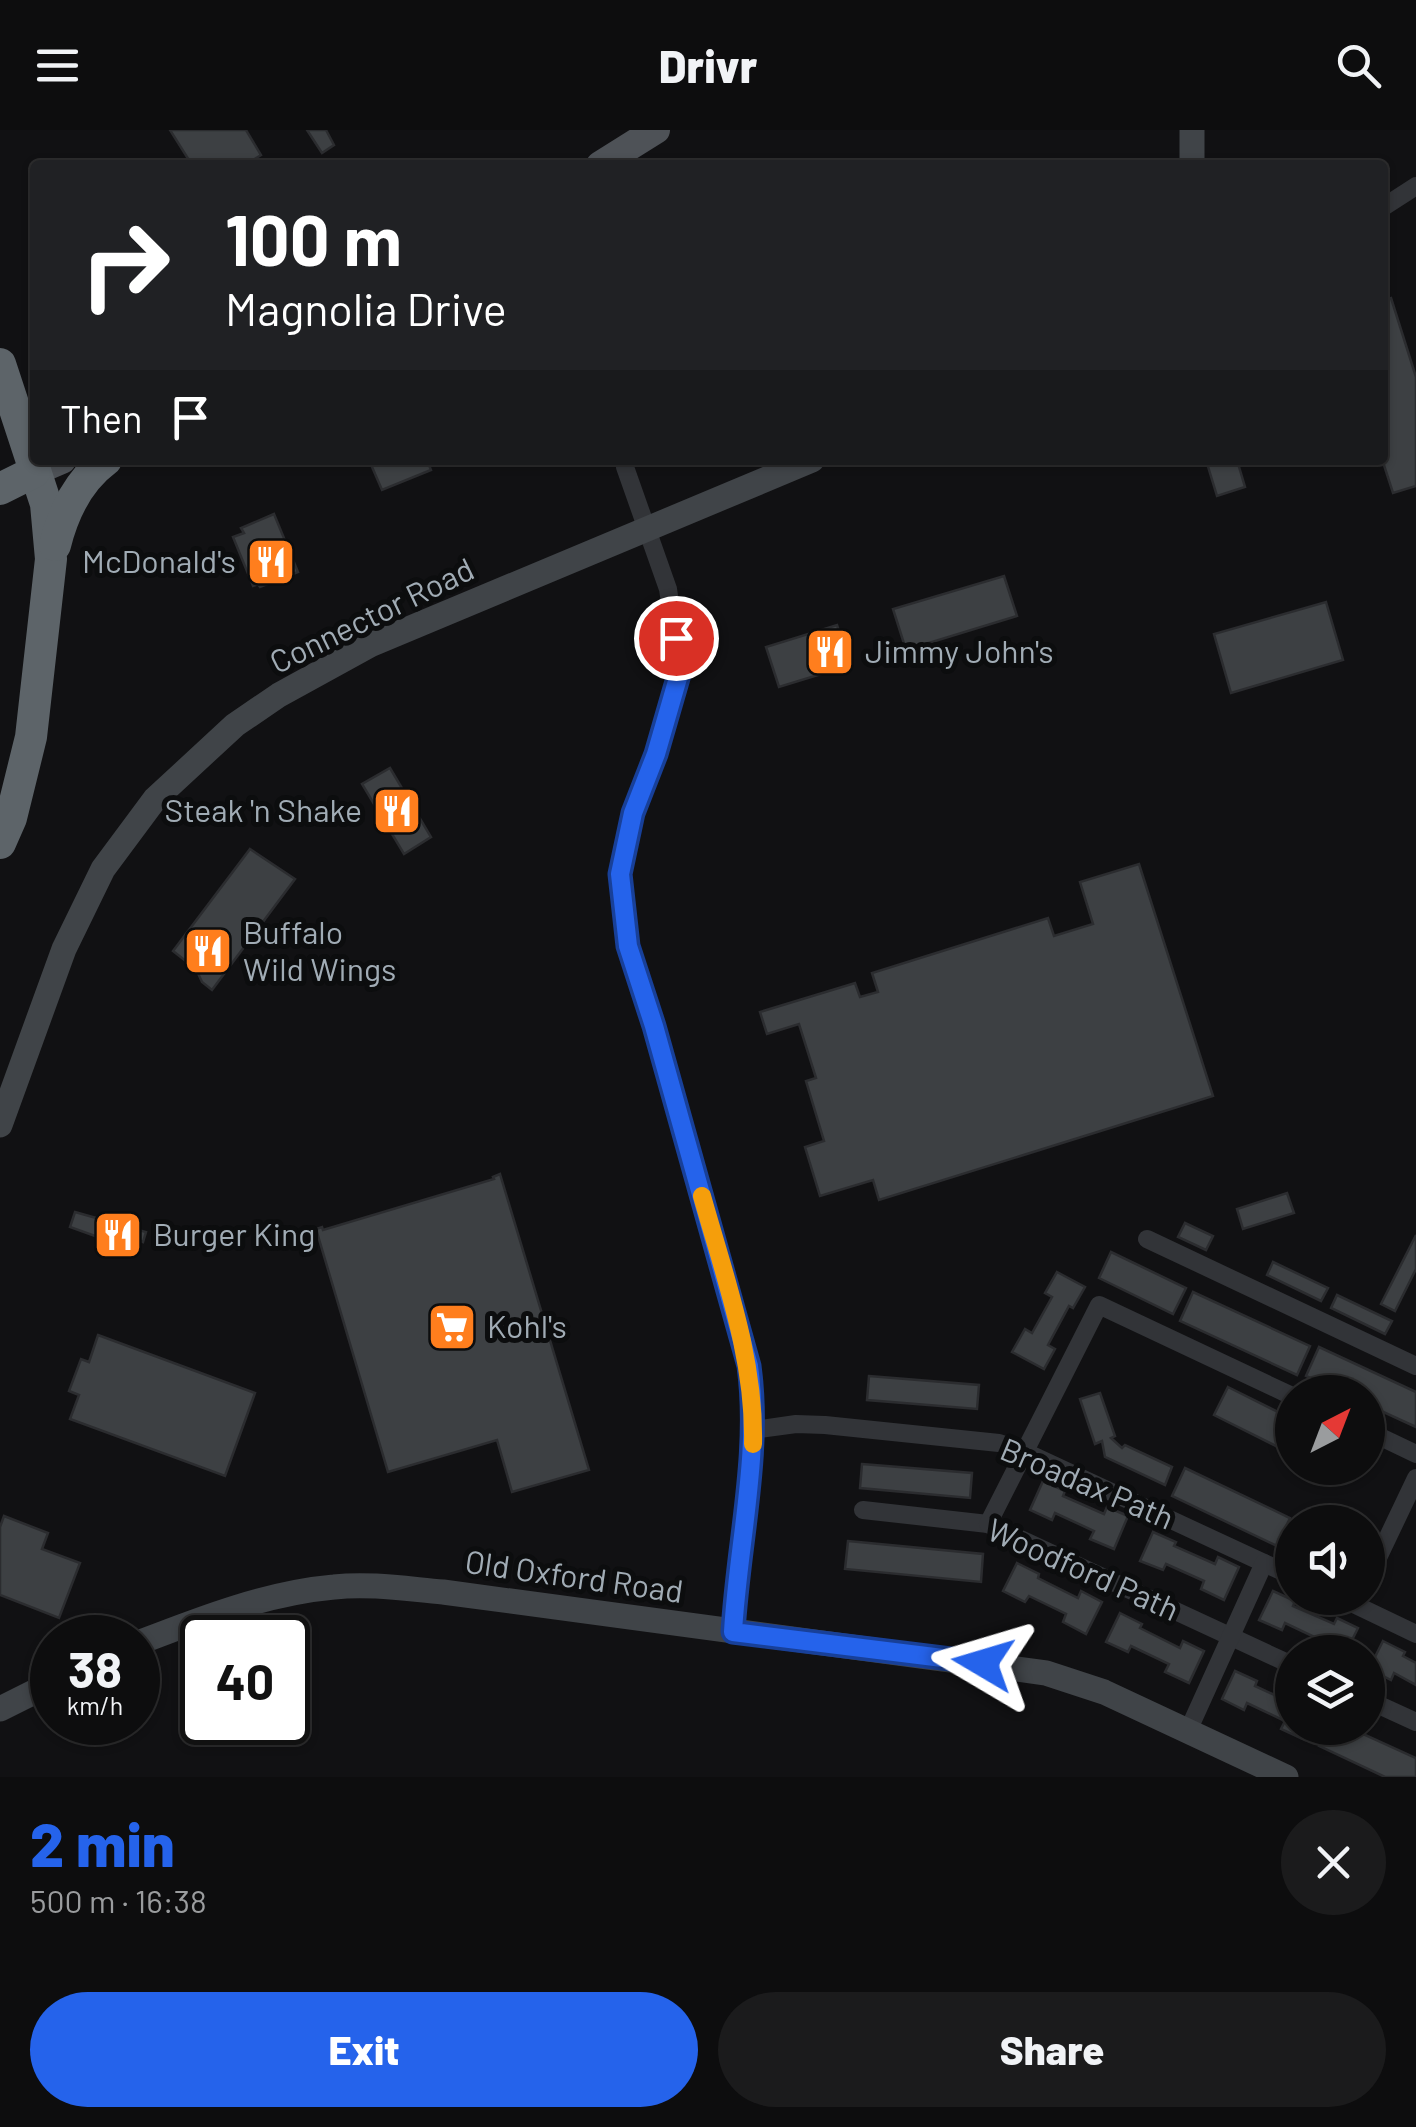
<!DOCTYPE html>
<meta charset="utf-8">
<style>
:root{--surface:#0d0d0e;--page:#1b1b1c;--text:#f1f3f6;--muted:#9a9c9e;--line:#2d2d2e;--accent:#2563eb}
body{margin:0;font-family:Barlow,sans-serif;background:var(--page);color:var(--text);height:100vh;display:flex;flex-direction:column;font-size:38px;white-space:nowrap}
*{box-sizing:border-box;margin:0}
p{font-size:32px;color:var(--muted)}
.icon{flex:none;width:55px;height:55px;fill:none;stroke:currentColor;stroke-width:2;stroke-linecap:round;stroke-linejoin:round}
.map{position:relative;height:1647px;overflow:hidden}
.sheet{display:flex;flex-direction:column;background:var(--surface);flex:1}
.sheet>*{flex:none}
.hud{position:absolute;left:30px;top:30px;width:1358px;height:305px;border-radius:10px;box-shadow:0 2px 8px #0004,0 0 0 2px var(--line);background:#202124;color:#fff;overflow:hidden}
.needle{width:65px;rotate:42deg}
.fabs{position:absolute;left:1275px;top:1245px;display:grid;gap:20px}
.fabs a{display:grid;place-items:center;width:110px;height:110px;border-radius:50%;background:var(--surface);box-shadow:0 2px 8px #0004,0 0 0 2px var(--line);font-size:50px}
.speed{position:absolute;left:30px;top:1485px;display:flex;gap:20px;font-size:50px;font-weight:700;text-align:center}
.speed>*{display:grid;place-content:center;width:130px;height:130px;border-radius:50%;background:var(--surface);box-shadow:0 2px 8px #0004,0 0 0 2px var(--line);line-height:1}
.speed small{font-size:25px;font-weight:400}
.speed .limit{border:5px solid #111;border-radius:15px;background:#fff;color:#111}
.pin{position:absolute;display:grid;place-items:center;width:85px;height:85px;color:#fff;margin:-42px;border:5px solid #fff;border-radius:50%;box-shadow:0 2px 10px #0007}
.me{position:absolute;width:110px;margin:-55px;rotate:277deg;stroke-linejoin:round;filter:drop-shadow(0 0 8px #0008)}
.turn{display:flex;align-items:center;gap:35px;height:210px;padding:0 30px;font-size:45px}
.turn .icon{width:130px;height:130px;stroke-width:2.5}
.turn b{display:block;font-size:70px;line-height:85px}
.then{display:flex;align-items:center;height:95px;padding:0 30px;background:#0003;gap:20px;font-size:38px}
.round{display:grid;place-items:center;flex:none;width:105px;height:105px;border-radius:52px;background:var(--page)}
.head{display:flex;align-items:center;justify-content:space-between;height:170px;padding:0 30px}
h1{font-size:60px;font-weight:800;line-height:75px;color:var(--accent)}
.button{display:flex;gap:20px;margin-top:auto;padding:20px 30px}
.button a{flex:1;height:115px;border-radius:60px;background:var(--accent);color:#fff;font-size:40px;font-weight:800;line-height:115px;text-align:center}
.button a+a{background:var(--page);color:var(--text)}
header{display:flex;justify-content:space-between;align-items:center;height:130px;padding:0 30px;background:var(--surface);font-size:45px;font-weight:800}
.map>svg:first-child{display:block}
</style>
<header><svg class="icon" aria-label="menu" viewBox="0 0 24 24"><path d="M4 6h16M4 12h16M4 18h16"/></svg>Drivr<svg class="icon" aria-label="search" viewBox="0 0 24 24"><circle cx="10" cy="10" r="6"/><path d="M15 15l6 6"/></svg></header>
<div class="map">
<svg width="1416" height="1647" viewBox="0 0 1416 1647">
<rect width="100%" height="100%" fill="#111113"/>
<g fill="#3d4043" stroke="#2b2c2f" stroke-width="2.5">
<polygon points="170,0 246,0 261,25 245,35 192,35"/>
<polygon points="307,0 326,0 334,15 322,23"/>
<polygon points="1391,168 1416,247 1416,356 1393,363 1382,329 1382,171"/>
<polygon points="369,330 427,330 431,340 382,360"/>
<polygon points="1206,330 1237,330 1245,357 1217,366"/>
<polygon points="274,384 298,442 260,457 258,454 253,456 233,407 244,403 241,398"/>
<polygon points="1004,446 1017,486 906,520 893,479"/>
<polygon points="1326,472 1343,530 1231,563 1214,504"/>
<polygon points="837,495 847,526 841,538 779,557 766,517"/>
<polygon points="390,638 431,707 404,724 362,654"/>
<polygon points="250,719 295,749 212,860 202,852 196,839 173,821"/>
<polygon points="1139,734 1213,966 879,1070 873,1050 820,1066 805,1017 824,1011 806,951 816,948 799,894 767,904 760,882 855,853 860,867 878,862 872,843 1048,788 1054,806 1093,794 1080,752"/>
<polygon points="500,1044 589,1340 512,1362 497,1310 388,1342 316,1099 322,1097 323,1100 494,1049 493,1047"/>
<polygon points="1287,1063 1294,1083 1243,1099 1237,1079"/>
<polygon points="75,1082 146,1102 143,1112 133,1108 127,1125 96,1115 98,1107 70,1097"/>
<polygon points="1185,1093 1213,1106 1206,1120 1178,1107"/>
<polygon points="1416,1105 1416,1139 1395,1181 1381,1174"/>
<polygon points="1111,1122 1186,1158 1173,1184 1099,1148"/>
<polygon points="1273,1132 1328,1158 1321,1171 1267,1145"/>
<polygon points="1057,1142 1085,1157 1073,1178 1069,1176 1048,1215 1055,1219 1044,1239 1012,1222 1025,1199 1032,1203 1052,1167 1045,1163"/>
<polygon points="1193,1162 1310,1216 1297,1245 1180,1191"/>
<polygon points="1337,1165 1392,1191 1385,1204 1331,1178"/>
<polygon points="98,1205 255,1263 225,1346 70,1289 79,1265 69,1261 81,1229 89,1232"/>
<polygon points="1319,1217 1416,1262 1416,1297 1368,1275 1368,1262 1341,1262 1306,1246"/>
<polygon points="869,1246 979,1255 977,1279 867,1270"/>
<polygon points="1228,1257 1292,1289 1292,1324 1214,1285"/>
<polygon points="1100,1263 1115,1306 1111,1308 1122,1318 1125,1315 1172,1337 1165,1355 1105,1327 1102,1311 1095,1314 1080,1269"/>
<polygon points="862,1334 972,1343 970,1368 860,1358"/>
<polygon points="1185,1338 1290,1388 1277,1416 1172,1366"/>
<polygon points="1043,1351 1065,1361 1063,1366 1104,1384 1107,1377 1128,1386 1114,1419 1090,1409 1094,1401 1055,1383 1052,1390 1030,1380"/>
<polygon points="4,1386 48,1403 42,1419 80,1433 59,1488 0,1465 0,1397"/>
<polygon points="1153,1402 1176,1412 1174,1416 1215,1434 1218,1427 1239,1437 1224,1470 1201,1459 1204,1451 1166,1434 1163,1440 1140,1431"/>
<polygon points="848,1411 983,1424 981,1452 845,1439"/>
<polygon points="1017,1433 1039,1444 1038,1448 1078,1468 1081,1461 1102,1472 1086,1504 1063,1492 1066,1484 1029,1466 1025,1472 1003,1461"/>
<polygon points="1273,1461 1295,1471 1293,1476 1334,1494 1337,1488 1358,1498 1346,1522 1327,1522 1319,1519 1323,1511 1285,1493 1282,1500 1259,1490"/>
<polygon points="1120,1483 1142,1494 1140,1498 1180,1518 1183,1511 1204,1521 1189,1553 1165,1542 1169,1534 1131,1516 1128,1522 1106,1512"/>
<polygon points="1383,1511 1405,1522 1403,1526 1416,1533 1416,1555 1394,1543 1391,1550 1369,1539"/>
<polygon points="1235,1541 1257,1551 1255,1556 1292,1573 1292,1598 1311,1598 1305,1610 1281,1599 1285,1591 1247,1573 1244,1580 1222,1569"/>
<polygon points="1327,1598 1350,1598 1416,1628 1416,1647 1385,1647 1319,1616"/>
</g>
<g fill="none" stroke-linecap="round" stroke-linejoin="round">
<g stroke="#323438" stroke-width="18">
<polyline points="1382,78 1416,56"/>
<path d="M625,337L668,459L680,541L656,624L633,683L620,744L628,816L749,1236C761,1324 738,1414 733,1502"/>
<polyline points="1147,1109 1416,1236"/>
<polyline points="753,1300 796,1294 825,1295 999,1313 1023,1321 1292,1446"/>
<polyline points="1368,1301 1416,1324"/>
<polyline points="863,1380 988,1394 1292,1535"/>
<polyline points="988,1394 1099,1175 1292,1266"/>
<polyline points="1368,1449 1416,1348"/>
<polyline points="1341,1468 1416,1504"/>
<polyline points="1368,1570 1416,1592"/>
<polyline points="1188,1601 1264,1433"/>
</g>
<g stroke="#404448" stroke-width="25">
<polyline points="1192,0 1192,35"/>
<polyline points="0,995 64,819 103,739 155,669 235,595 279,565 370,515 812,330"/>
<path d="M138,1513C200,1489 266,1463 334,1457C370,1453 407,1459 443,1462L1046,1543L1104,1562L1286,1647"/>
<polyline points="0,1579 52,1553"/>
</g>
<g stroke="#4e5257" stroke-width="28">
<polyline points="600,35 656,0"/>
<polyline points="34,342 62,330"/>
</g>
<g stroke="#5d6469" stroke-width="32">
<polyline points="0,234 46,374 51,429 31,607 11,688 0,713"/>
<polyline points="0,359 34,342"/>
<path d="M55,415C63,383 79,350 106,330"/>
</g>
</g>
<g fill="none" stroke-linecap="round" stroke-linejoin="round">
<g stroke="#184099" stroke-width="25">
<path id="route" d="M676,508L680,541L656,624L633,683L620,744L628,816L654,896L749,1236C761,1324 738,1414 733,1502L983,1533"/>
</g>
<use href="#route" stroke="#2563eb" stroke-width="18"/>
<path stroke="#f59e0b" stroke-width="18" d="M702,1066C725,1148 755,1229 753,1314"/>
</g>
<defs>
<g id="restaurant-square" transform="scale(2.5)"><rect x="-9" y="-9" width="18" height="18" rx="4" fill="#ff7e1d" stroke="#0c0d0e"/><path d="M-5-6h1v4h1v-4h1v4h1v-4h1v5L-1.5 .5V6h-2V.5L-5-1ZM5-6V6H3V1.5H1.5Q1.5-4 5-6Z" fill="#fff"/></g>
<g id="supermarket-square" transform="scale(2.5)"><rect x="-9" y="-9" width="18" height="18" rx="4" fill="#ff7e1d" stroke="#0c0d0e"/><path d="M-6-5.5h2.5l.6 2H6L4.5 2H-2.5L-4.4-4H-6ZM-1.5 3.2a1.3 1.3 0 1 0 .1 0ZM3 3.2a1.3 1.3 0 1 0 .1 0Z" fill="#fff"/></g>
</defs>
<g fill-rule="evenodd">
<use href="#restaurant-square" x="271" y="432"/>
<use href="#restaurant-square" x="830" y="522"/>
<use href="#restaurant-square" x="397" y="681"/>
<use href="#restaurant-square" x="208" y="821"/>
<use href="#restaurant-square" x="118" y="1105"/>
<use href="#supermarket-square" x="452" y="1197"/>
</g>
<g text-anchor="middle" stroke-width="10" stroke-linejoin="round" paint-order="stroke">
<g font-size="32" fill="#a1acb5" stroke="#0c0d0e" text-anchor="start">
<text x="236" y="443" text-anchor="end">McDonald's</text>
<text x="865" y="533">Jimmy John's</text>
<text x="362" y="692" text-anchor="end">Steak 'n Shake</text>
<text x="243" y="814">Buffalo<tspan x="243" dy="37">Wild Wings</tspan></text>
<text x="153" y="1116">Burger King</text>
<text x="487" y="1208">Kohl's</text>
</g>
<g font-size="32" fill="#a1acb5" stroke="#0c0d0e">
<text transform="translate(372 486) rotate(-26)" y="11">Connector Road</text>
<text transform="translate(1087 1354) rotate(23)" y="11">Broadax Path</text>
<text transform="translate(1083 1440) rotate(24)" y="11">Woodford Path</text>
<text transform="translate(574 1447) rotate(8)" y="11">Old Oxford Road</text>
</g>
</g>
</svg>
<div class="fabs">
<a><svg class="needle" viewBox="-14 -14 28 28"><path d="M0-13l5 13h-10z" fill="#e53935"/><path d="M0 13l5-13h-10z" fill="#9a9c9e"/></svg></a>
<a><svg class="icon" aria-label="sound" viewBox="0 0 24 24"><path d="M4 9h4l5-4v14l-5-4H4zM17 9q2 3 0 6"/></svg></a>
<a><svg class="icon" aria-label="layers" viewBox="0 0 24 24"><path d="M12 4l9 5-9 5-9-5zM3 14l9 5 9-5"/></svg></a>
</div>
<div class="speed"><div>38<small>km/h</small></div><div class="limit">40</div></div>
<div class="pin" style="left:676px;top:508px;background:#d93025"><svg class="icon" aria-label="arrive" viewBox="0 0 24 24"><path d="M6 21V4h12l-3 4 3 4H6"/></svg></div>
<svg class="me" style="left:983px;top:1533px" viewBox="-20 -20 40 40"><path d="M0-17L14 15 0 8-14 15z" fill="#2563eb" stroke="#fff" stroke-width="4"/></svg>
<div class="hud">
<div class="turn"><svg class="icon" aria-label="right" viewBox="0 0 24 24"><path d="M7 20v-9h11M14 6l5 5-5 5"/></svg><div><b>100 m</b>Magnolia Drive</div></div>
<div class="then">Then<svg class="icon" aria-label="arrive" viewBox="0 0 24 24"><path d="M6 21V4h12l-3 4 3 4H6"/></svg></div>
</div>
</div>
<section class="sheet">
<div class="head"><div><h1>2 min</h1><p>500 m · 16:38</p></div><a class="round"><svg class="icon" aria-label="close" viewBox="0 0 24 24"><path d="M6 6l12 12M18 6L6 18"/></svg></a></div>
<div class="button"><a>Exit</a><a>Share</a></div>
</section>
